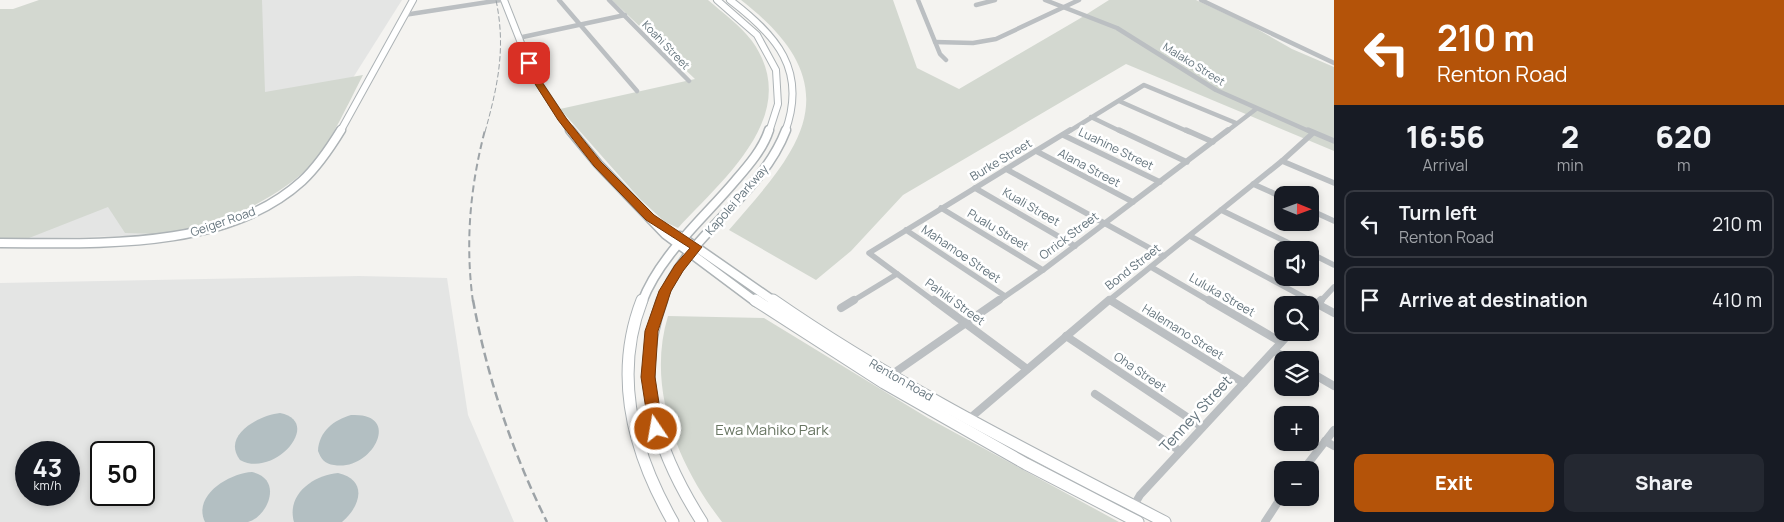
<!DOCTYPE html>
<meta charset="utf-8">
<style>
:root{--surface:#171b24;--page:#242831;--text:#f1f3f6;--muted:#9ea1a6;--line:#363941;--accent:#b45309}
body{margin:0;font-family:Manrope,sans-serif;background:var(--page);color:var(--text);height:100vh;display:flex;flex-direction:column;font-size:19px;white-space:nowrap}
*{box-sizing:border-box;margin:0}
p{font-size:16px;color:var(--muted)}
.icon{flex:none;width:28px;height:28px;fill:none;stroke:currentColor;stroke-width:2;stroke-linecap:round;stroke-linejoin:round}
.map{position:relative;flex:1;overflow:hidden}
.drawer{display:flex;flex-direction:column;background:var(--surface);width:450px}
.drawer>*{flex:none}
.banner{background:#b45309;color:#fff;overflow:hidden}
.needle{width:32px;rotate:91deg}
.buttons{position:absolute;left:1274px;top:186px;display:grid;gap:10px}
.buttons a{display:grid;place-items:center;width:45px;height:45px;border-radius:10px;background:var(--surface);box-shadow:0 2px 8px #0003;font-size:25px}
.speed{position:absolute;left:15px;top:441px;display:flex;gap:10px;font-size:25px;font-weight:700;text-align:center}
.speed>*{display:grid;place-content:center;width:65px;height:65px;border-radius:50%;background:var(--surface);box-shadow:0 2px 8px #0003;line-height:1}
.speed small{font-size:12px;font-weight:400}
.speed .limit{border:2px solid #111;border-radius:8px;background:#fff;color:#111}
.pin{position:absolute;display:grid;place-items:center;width:42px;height:42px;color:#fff;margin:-21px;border-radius:10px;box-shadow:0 2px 8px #0006}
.me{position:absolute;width:55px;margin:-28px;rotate:348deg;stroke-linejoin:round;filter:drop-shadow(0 0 4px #0008)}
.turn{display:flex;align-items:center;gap:18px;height:105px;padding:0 20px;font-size:22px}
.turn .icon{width:65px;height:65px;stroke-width:2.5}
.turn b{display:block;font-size:35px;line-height:42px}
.eta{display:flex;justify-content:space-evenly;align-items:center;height:85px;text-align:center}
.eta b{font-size:30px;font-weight:800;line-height:35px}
.action{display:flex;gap:10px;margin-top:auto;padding:10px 20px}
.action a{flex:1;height:58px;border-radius:10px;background:var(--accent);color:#fff;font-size:20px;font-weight:800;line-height:58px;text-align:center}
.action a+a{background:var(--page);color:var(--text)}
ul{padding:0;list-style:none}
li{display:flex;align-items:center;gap:15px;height:68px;margin:0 10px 8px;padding:0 10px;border:2px solid var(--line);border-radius:10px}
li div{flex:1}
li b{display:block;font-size:19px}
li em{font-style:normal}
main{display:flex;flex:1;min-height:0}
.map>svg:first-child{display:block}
</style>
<main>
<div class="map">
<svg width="1334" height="522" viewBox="0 0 1334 522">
<rect width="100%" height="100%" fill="#f4f3f0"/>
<g fill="#e4e5e4" fill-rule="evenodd">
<polygon points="110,0 402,0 298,165 165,231 127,236 0,239 0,91"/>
<path d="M359,276L447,278L468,415L514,522H0V283ZM26,452H69V495H26ZM101,452H144V495H101Z"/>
</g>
<g fill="#d3d8d0">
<path d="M39,0H262L265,92L363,75C350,100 330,144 312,164C284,194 225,223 186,232C167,236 144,233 125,233L108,207L29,238L0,239V9H13Z"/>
<path d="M612,0H708C723,13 740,25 752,41C804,114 723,179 678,228L665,222L640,199L560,109L695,79Z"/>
<path d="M741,0H893L917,68L959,89L1079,19L1109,0H1196L1250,25L1292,49L1334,67V151L1126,64L903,195L851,251L816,280L729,230C750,205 774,180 790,152C829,87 792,40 741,0Z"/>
<path d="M668,316L764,318L928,418L1119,522H722C678,465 646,388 668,316Z"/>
</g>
<g fill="#b3bfc2">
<path d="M280,413C324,422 274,479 240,460C221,435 260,415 280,413Z"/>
<path d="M351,415C404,412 372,472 334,465C325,464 321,459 318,451C319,431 334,420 351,415Z"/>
<path d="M252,472C285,480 266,518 248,522C235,522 218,522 205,522C192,495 230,473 252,472Z"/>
<path d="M338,473C368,480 361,506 342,522H294C286,494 314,475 338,473Z"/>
</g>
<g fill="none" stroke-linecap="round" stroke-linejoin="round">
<g stroke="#adb3b6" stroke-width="8">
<g id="secondary-far2">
<polyline points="504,0 534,76 571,132"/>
<polyline points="717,0 757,35 776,70 778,104 769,132"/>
<path d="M730,0C776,35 808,70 785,132"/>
<polyline points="340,132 413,0"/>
</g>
</g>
<g stroke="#adb3b6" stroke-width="11">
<g id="secondary-far1">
<polyline points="570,130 598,164 665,234 756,302"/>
<polyline points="680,236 775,302"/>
<path d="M0,243C97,243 225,251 302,181C317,167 330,148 341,130"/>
<path d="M642,302C660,255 703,219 735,181C748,166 763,149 769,130"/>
<path d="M661,302C686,234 760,198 786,130"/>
</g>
</g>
<g stroke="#adb3b6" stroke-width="13">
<g id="secondary">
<path d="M642,300C612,377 634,454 673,522"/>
<path d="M662,300C632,381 658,453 702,522"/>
<polyline points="755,300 884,383 1026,464 1138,522"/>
<path d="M773,300C897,386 1032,453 1165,522"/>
</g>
</g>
<g stroke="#bbbfc2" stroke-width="4.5">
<polyline points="559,0 637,91"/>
<polyline points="609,0 689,81"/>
<polyline points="918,0 940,54 946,60"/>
<polyline points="1045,0 1117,28 1216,90 1311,132"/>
<polyline points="1201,0 1334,63"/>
<polyline points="976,5 995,0"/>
<polyline points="404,15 501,0"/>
<polyline points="518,38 625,15"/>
<polyline points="935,42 973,43 996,39 1079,0"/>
<polyline points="1119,101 1189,132"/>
<polyline points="1091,117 1122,132"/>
<polyline points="1068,132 1144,85 1236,123"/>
<polyline points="1226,132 1256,109"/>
</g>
<g stroke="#bbbfc2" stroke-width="5.5">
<polyline points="1119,130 1187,162"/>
<polyline points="1186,130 1213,142"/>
<polyline points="1308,130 1334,141"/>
<polyline points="1063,135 1160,182"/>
<polyline points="1036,151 1133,202"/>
<polyline points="1282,161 1334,183"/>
<polyline points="1006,169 1164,256"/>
<polyline points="1253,184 1282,197"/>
<polyline points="975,188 1075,246"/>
<polyline points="941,208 1043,270"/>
<polyline points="1221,210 1303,250"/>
<polyline points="1310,210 1334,221"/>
<polyline points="906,230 1005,296"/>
<polyline points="1190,236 1313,302"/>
<polyline points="1310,253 1334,265"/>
<polyline points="1151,267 1211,302"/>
<polyline points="1109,300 1112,302"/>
<polyline points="851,302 897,274"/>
<polyline points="935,302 869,253 1070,130"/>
<polyline points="997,302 1043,270 1228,130"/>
<polyline points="1107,302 1282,161 1313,133"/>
<polyline points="1320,302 1334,287"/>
</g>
<g stroke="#bbbfc2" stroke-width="8">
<polyline points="934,300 1027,369"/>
<polyline points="1110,300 1244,383"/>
<polyline points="1209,300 1281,342"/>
<polyline points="1310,300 1334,313"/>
<polyline points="841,308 854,300"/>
<polyline points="1310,312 1321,300"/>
<polyline points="1066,336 1202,427"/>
<polyline points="1274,351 1290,360"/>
<polyline points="1310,372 1334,386"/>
<polyline points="891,375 999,300"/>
<polyline points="1095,394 1180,451"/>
<polyline points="969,419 1109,300"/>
<polyline points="1325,441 1334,446"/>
<polyline points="1303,470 1334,430"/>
<polyline points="1133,507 1140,495 1291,332"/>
<polyline points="1265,522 1282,496"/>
</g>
<use href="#secondary-far2" stroke="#fff" stroke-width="6"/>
<use href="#secondary-far1" stroke="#fff" stroke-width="8"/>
<use href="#secondary" stroke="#fff" stroke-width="11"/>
<path stroke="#9da3a7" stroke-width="1" stroke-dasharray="5.5 2.5" stroke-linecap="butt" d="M485,132C498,85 506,48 496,0"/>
<path stroke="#9da3a7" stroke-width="2" stroke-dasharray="7 4" stroke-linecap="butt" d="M473,302C465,243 470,187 485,130"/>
<path stroke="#9da3a7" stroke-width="2.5" stroke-dasharray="9 4.5" stroke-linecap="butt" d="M473,300C487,377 512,452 547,522"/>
</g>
<polygon fill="#b45309" stroke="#753606" points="529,61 533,63 538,76 566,118 601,162 654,215 702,247 683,271 671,291 658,331 655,377 663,429 661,433 656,435 651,433 649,429 641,377 645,331 659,291 675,265 690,248 646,220 594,166 558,120 530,76 525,63"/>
<g text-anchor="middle" stroke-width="5" stroke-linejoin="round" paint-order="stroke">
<g font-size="11" fill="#65757e" stroke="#fff">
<text transform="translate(666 45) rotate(46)" y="4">Koahi Street</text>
<text transform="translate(1194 64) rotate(32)" y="4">Malako Street</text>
</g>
<g font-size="12" fill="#65757e" stroke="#fff">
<text transform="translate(1116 149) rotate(26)" y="4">Luahine Street</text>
<text transform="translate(1001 160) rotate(-31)" y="4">Burke Street</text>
<text transform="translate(1089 168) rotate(28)" y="4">Alana Street</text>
<text transform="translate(737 200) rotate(-49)" y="4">Kapolei Parkway</text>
<text transform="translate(1031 207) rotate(30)" y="4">Kuali Street</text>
<text transform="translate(223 222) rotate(-19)" y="4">Geiger Road</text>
<text transform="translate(998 230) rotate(31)" y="4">Pualu Street</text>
<text transform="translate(1069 236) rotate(-37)" y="4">Orrick Street</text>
<text transform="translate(961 254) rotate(34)" y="4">Mahamoe Street</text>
<text transform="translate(1133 267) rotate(-38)" y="4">Bond Street</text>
<text transform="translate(1222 295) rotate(30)" y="4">Luluka Street</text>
<text transform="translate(955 302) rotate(36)" y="4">Pahiki Street</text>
<text transform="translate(1183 332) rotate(32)" y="4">Halemano Street</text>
<text transform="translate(1140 372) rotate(34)" y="4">Oha Street</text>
<text transform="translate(901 380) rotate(30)" y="4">Renton Road</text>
</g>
<g font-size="15" fill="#65757e" stroke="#fff">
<text transform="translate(1196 414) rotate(-47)" y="5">Tenney Street</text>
</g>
<g font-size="15" fill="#697663" stroke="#fff">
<text x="772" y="435">Ewa Mahiko Park</text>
</g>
</g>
</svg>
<div class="buttons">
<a><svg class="needle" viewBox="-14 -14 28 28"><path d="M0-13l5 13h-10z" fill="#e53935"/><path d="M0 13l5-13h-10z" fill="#9ea1a6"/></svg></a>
<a><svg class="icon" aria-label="sound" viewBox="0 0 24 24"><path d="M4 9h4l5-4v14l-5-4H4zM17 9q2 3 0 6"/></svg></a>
<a><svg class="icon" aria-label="search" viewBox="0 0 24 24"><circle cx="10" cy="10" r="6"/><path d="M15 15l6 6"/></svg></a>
<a><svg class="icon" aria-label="layers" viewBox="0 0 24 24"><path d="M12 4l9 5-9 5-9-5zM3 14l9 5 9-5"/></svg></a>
<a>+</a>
<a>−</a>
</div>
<div class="speed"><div>43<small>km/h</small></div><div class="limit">50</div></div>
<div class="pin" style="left:529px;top:63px;background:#d93025"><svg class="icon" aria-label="arrive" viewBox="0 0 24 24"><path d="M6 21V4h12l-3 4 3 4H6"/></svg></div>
<svg class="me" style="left:656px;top:429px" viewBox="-20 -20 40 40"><circle r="17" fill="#b45309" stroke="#fff" stroke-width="3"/><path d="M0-11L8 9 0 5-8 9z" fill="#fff"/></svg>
</div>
<section class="drawer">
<div class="banner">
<div class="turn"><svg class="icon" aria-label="left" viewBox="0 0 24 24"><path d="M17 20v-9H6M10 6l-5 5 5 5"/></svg><div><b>210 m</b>Renton Road</div></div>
</div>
<div class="eta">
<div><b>16:56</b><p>Arrival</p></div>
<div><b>2</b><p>min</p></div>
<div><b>620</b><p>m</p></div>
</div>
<ul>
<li><svg class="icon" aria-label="left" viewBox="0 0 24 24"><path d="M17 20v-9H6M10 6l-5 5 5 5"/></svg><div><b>Turn left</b><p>Renton Road</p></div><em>210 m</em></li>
<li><svg class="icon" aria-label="arrive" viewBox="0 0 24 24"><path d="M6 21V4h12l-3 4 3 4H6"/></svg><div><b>Arrive at destination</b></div><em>410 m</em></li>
</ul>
<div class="action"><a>Exit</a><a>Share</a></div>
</section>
</main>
